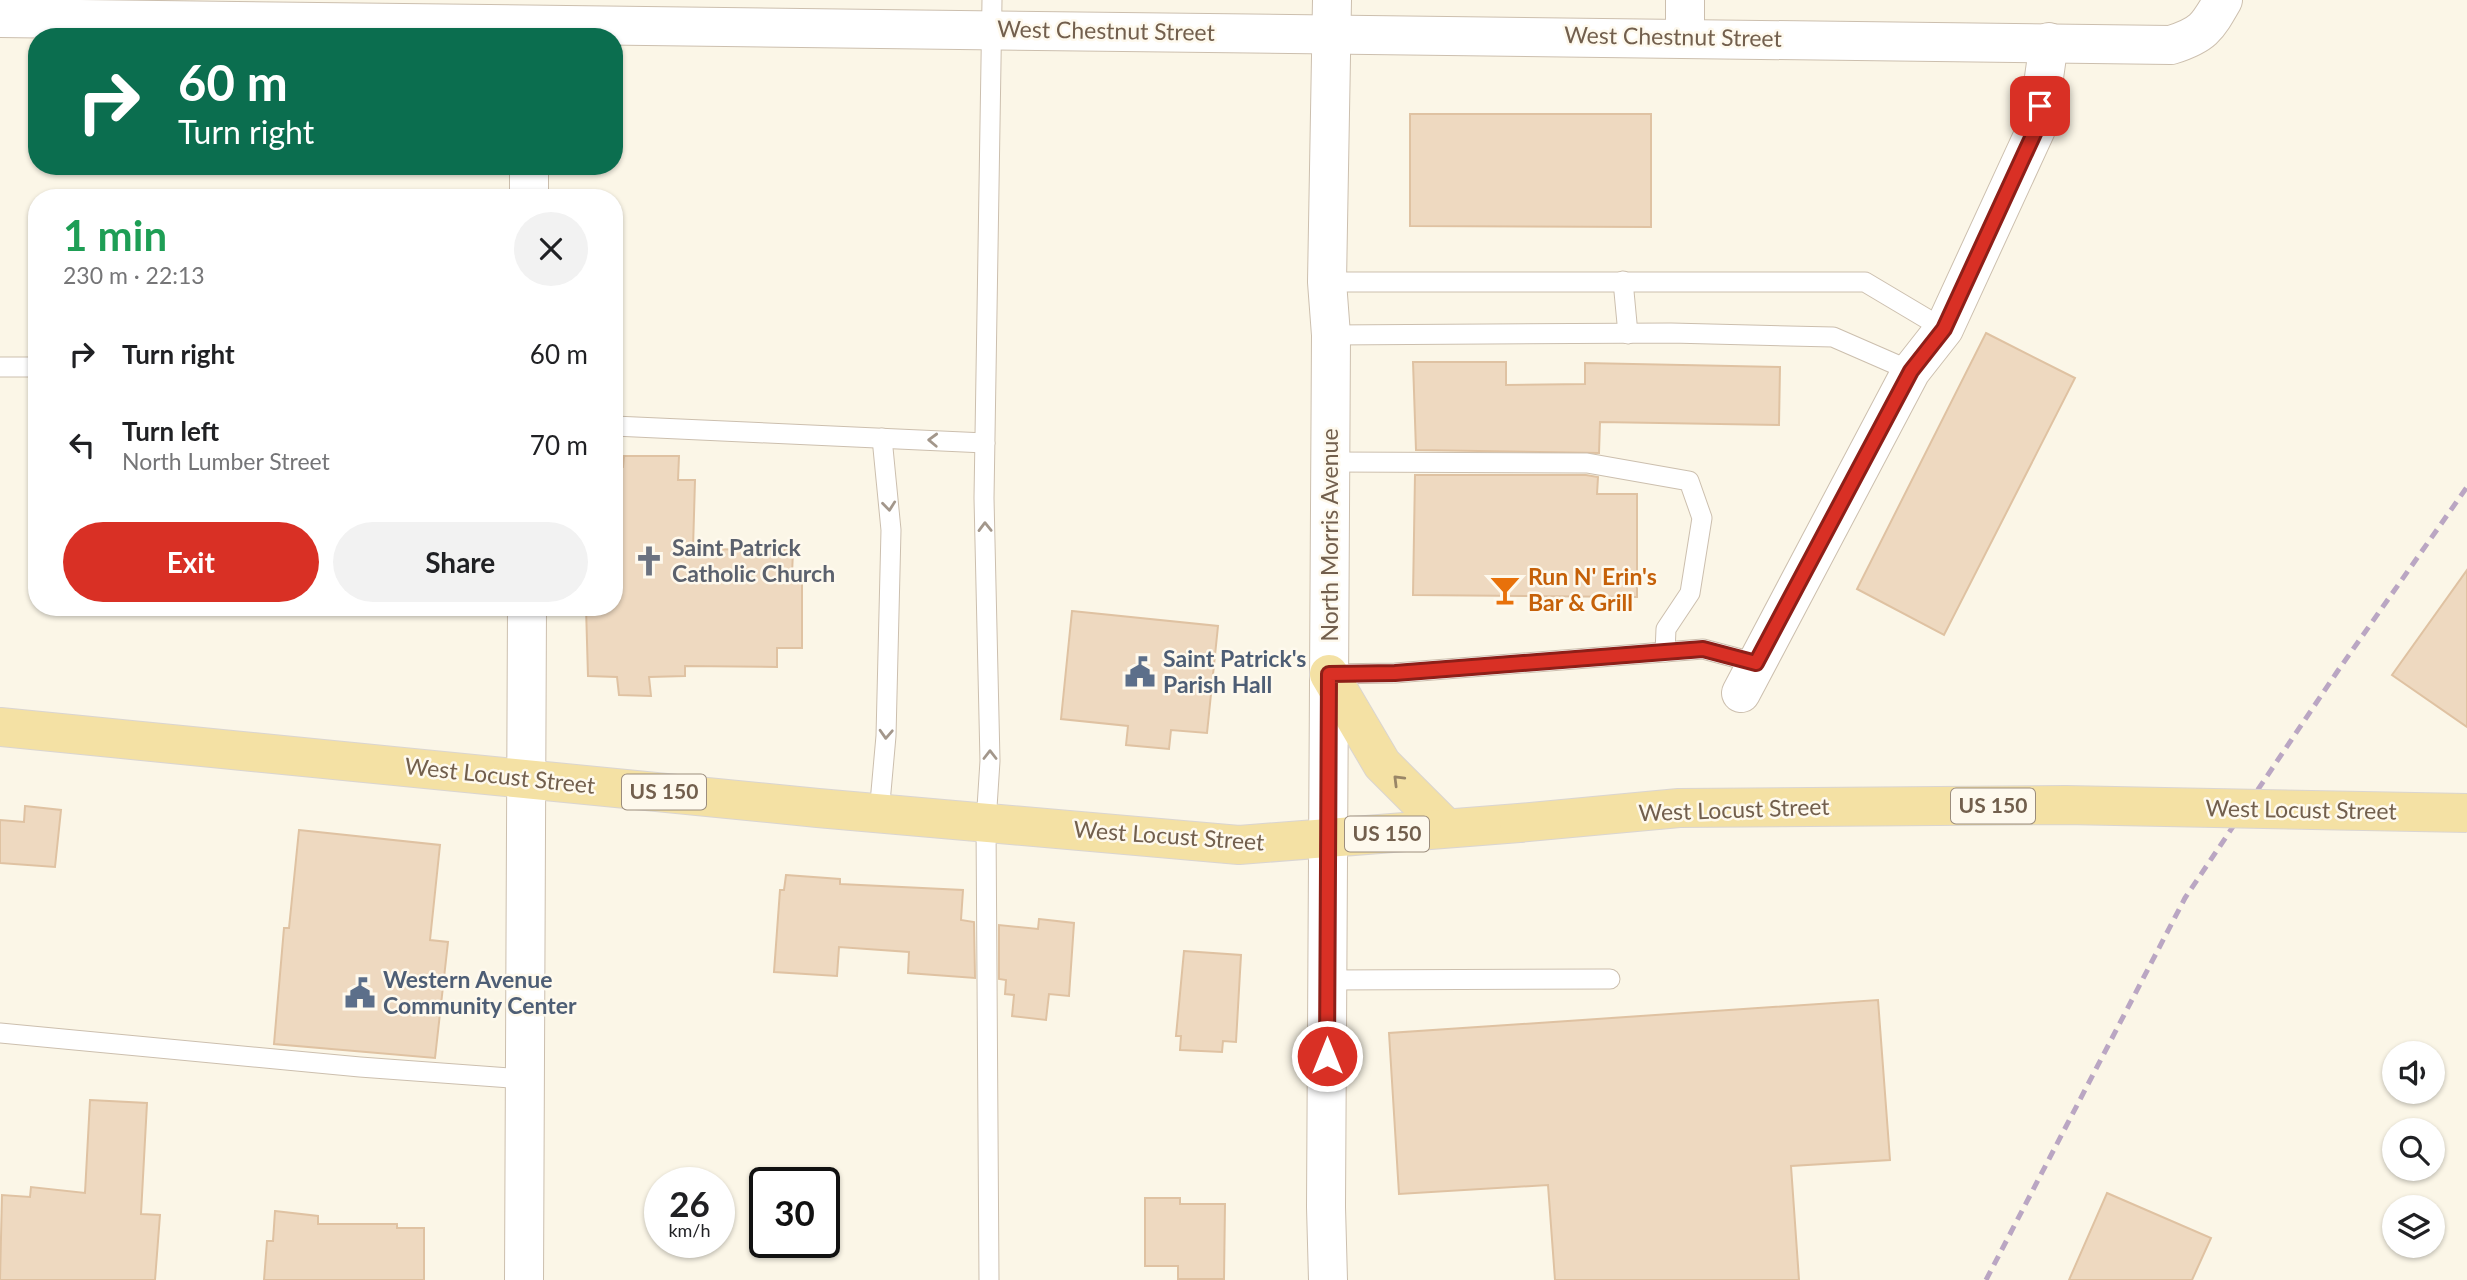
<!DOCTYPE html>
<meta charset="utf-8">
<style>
:root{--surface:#fff;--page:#f2f2f2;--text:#202124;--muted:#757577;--accent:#d93025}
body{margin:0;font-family:Lato,sans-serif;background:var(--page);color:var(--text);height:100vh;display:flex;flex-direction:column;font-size:26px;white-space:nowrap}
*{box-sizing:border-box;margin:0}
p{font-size:23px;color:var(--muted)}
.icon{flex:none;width:38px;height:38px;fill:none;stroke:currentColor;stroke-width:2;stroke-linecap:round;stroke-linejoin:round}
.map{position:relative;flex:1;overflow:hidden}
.sheet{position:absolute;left:28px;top:189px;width:595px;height:427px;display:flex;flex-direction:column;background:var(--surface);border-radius:28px;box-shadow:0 2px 5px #0004}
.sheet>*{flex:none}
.guide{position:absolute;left:28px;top:28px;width:595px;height:147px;border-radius:28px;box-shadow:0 2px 5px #0004;background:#0b6e4f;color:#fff;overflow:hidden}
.fabs{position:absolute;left:2382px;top:1041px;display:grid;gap:14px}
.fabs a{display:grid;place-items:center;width:63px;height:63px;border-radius:50%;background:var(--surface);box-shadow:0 2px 5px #0004;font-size:35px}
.speed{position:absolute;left:644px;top:1167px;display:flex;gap:14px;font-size:35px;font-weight:700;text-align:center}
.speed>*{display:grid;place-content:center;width:91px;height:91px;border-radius:50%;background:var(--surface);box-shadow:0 2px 5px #0004;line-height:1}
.speed small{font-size:18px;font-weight:400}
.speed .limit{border:4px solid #111;border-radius:10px;background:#fff;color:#111}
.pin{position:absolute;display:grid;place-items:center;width:60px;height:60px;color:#fff;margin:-30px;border-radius:14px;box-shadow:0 4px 10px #0006}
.me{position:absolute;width:77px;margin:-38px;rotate:0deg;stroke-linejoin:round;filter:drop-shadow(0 0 5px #0008)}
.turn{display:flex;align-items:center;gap:24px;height:147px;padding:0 35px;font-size:32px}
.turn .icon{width:91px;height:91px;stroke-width:2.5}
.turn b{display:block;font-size:49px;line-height:60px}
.round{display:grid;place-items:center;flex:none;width:74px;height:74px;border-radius:37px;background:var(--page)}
.overview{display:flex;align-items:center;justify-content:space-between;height:119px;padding:0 35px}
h1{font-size:42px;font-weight:700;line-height:52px;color:#1e9e55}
.button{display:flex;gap:14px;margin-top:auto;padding:14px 35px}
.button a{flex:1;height:80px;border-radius:42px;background:var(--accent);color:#fff;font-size:28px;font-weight:700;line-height:80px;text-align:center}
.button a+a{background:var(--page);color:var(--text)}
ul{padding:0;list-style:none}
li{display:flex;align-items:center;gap:21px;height:91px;padding:0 35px}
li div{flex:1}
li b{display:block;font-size:26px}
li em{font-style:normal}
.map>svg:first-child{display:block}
</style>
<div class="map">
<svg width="2467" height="1280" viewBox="0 0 2467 1280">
<rect width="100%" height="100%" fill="#fbf6e7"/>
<g fill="#eed9c0" stroke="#dfc2a2" stroke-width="2">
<polygon points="1410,114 1651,114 1651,227 1410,226"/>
<polygon points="1986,333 2075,378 1944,635 1857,589"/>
<polygon points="1413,362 1506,362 1506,385 1585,384 1585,363 1780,367 1779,425 1600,422 1599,453 1416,450"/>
<polygon points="624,456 679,456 678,480 695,480 693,549 793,550 792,575 802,575 802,648 777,648 777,667 685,666 685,676 649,677 651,696 619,695 617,677 588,676 586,607 614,607 614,466 623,467"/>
<polygon points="1415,475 1586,475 1598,477 1597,494 1637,494 1637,597 1413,595"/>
<polygon points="2467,570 2467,727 2392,675"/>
<polygon points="1072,611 1218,626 1207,733 1171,730 1169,749 1126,745 1128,726 1061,719"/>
<polygon points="25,806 61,810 55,867 0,863 0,820 24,822"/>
<polygon points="299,830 440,845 430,940 448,942 435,1058 274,1044 284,928 289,928"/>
<polygon points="786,875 840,879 840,884 963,890 961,920 974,922 975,978 908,973 909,952 839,947 837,976 774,972 780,890 784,890"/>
<polygon points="1039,919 1074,923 1069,996 1049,994 1046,1020 1012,1016 1014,995 1005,994 1006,980 999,979 999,925 1038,929"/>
<polygon points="1184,951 1241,955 1236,1042 1223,1041 1222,1052 1180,1050 1181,1036 1176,1036"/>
<polygon points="1878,1000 1890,1160 1791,1166 1799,1280 1555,1280 1548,1185 1399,1194 1389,1033"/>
<polygon points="90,1100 147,1103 141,1214 160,1215 155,1280 0,1280 2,1195 30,1197 31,1187 85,1193"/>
<polygon points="2107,1193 2211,1238 2192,1280 2069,1280"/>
<polygon points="1145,1198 1180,1198 1180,1204 1225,1204 1224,1279 1178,1279 1178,1266 1145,1266"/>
<polygon points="275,1211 318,1216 318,1224 397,1224 397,1228 424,1228 424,1280 264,1280 267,1241 273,1241"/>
</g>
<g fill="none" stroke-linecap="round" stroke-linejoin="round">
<g stroke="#ccbfae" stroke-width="21">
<g id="lane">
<polyline points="1623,281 1628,334"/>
<polyline points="1327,282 1865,282 1944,329"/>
<polyline points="1331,335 1671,333 1833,337 1911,371"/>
<polyline points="0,367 37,367"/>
<polyline points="614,426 985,443"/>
<polyline points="1330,462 1587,463 1689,481 1702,518 1690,593 1666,629 1665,652"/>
<polyline points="1329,674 1395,673 1703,649 1756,663"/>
<polyline points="879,814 886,736 891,530 882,438"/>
<polyline points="1328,980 1610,979"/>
<polyline points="0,1033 360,1067 525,1079"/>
<polyline points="989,1280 986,823 990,761 984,498 992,0"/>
</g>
</g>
<g stroke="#ccbfae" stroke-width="40">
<g id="street">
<path d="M0,18L2171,45C2203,35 2207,28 2223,0"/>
<polyline points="1685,37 1685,0"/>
<polyline points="529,198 529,166"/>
<polyline points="1741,693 1911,371 1944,329 2037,127 2049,42"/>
<polyline points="524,1280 527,607"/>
<polyline points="1328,1280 1326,1207 1331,335 1327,282 1332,0"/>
</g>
</g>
<g stroke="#dad5d1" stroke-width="40">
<g id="primary">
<polyline points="1329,674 1382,764 1446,828"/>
<polyline points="0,727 818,808 1239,845 1519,823"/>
</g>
</g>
<use href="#lane" stroke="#fff" stroke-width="19"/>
<use href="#street" stroke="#fff" stroke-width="38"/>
<use href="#primary" stroke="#f4e1a4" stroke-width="38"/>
<polyline stroke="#baa6c3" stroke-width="5" stroke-dasharray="10 7" stroke-linecap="butt" points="1986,1280 2185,898 2337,672 2467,487"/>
<g stroke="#dad5d1" stroke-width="40" stroke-linecap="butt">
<polyline id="primary-bridge" points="1519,823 1679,808 2066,805 2467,813"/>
</g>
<use href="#primary-bridge" stroke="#f4e1a4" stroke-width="38"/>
</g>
<defs><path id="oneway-chevron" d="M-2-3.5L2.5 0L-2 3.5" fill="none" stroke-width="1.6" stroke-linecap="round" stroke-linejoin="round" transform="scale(1.75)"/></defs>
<g stroke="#a3978b">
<use href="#oneway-chevron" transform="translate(933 440) rotate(-178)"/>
<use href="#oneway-chevron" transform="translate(889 506) rotate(84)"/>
<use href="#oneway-chevron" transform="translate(985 527) rotate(-91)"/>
<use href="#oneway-chevron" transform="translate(886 734) rotate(93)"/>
<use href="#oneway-chevron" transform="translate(990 755) rotate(-90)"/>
</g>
<use stroke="#998667" href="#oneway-chevron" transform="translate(1398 780) rotate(-135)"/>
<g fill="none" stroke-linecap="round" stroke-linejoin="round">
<g stroke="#8d1f18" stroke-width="18">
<polyline id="route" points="1327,1056 1329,674 1395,673 1703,649 1756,663 1911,371 1944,329 2037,127 2040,106"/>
</g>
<use href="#route" stroke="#d93025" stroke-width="12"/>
</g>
<defs>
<g id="church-bare" transform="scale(2.415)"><path d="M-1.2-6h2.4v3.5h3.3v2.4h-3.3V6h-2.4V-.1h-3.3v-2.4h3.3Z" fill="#6b7280" stroke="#fef9ed" stroke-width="2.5" paint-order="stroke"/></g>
<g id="bar-bare" transform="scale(2.415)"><path d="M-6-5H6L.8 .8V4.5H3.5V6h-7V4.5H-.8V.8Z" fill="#e8710a" stroke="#fef9ed" stroke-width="2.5" paint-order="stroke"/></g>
<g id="civic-bare" transform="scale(2.415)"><path d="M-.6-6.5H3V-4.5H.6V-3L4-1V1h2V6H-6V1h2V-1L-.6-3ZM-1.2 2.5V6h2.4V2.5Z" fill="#5c6f8a" stroke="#fef9ed" stroke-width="2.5" paint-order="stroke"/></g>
</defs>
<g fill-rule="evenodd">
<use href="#church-bare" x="649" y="561"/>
<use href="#bar-bare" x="1505" y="590"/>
<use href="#civic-bare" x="1140" y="672"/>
<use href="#civic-bare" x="360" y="993"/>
</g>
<g text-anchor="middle" stroke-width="5" stroke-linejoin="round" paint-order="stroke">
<g fill="#fef9ed" stroke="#9c8d7d" stroke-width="2">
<rect x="622" y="774.5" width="84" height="35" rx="5"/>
<rect x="1951" y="788.5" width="84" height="35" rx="5"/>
<rect x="1345" y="816.5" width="84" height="35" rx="5"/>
</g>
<g font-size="21" font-weight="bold" fill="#725f4d">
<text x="664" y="799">US 150</text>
<text x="1993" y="813">US 150</text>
<text x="1387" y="841">US 150</text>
</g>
<g font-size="23" fill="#725f4d" stroke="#fef9ed">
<text transform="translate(1106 31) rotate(1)" y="8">West Chestnut Street</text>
<text transform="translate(1673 37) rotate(1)" y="8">West Chestnut Street</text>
<text transform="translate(1330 535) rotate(-90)" y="8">North Morris Avenue</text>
<text transform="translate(500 776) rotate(6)" y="8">West Locust Street</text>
<text transform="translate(1734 810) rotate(-2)" y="8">West Locust Street</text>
<text transform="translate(2301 810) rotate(1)" y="8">West Locust Street</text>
<text transform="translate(1169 836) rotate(4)" y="8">West Locust Street</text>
</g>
<g font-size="23" font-weight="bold" fill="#5b616d" stroke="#fef9ed" text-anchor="start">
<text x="672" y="556">Saint Patrick<tspan x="672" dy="26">Catholic Church</tspan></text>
</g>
<g font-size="23" font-weight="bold" fill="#c56008" stroke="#fef9ed" text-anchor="start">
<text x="1528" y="585">Run N' Erin's<tspan x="1528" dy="26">Bar &amp; Grill</tspan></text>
</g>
<g font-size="23" font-weight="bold" fill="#4e5e75" stroke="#fef9ed" text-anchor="start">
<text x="1163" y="667">Saint Patrick's<tspan x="1163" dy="26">Parish Hall</tspan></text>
<text x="383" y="988">Western Avenue<tspan x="383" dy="26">Community Center</tspan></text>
</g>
</g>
</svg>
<div class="fabs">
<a><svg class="icon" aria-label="sound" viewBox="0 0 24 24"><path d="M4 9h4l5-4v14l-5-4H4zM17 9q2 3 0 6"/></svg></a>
<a><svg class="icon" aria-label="search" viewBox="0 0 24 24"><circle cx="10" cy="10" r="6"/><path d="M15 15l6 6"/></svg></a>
<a><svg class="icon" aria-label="layers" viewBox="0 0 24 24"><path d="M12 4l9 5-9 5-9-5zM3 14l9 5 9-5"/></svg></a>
</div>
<div class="speed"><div>26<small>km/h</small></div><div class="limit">30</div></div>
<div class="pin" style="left:2040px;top:106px;background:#d93025"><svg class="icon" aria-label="arrive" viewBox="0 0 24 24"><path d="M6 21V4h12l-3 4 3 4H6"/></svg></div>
<svg class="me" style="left:1327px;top:1056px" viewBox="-20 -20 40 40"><circle r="17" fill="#d93025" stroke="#fff" stroke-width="3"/><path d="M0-11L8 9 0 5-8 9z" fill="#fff"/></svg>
<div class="guide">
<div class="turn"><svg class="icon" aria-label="right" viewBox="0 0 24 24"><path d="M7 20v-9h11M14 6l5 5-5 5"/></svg><div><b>60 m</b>Turn right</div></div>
</div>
<section class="sheet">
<div class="overview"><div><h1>1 min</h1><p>230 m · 22:13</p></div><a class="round"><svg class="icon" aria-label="close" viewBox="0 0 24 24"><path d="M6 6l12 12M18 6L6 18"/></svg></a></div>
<ul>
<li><svg class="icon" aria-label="right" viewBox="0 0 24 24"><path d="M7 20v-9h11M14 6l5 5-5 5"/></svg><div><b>Turn right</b></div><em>60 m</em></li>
<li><svg class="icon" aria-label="left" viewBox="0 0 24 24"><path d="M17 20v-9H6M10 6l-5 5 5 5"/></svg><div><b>Turn left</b><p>North Lumber Street</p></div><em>70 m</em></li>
</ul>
<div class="button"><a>Exit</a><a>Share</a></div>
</section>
</div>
